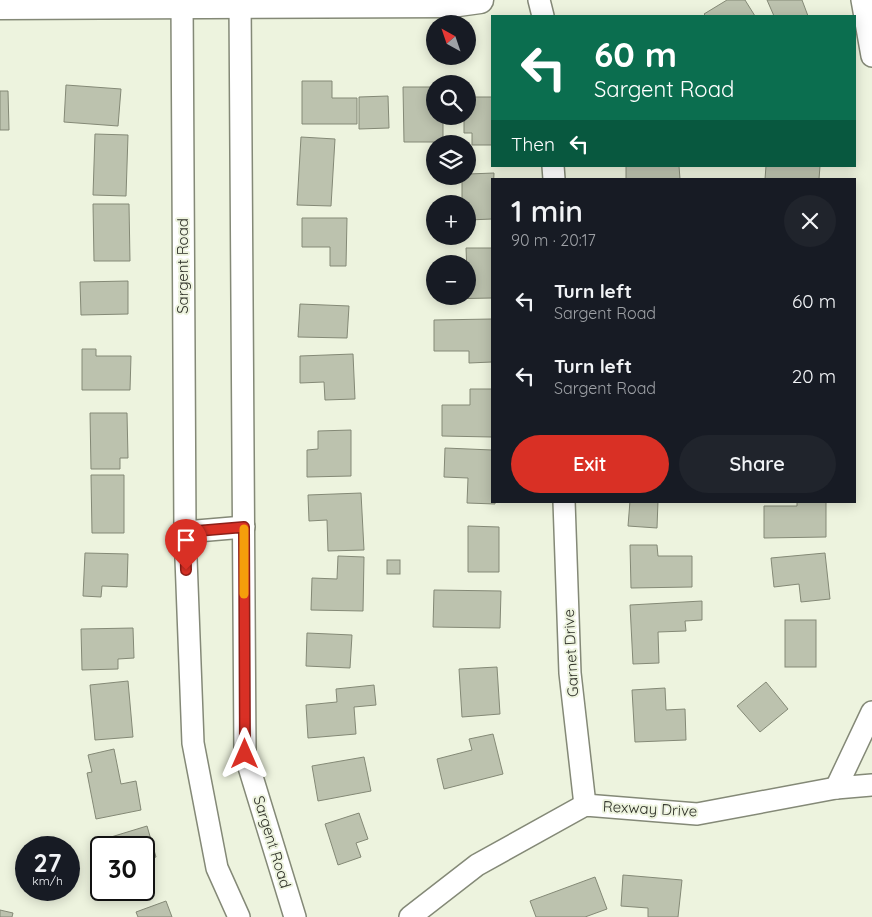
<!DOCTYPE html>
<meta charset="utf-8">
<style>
:root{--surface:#171b24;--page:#20242c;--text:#f1f3f6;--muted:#9ea1a6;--accent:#d93025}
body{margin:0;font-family:Quicksand,sans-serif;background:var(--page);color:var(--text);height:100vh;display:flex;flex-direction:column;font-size:19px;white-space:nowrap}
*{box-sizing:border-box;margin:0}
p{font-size:16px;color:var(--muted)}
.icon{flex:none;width:28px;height:28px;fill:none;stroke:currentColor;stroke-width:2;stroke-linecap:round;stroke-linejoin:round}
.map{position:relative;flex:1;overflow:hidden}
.drawer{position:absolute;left:491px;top:178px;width:365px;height:325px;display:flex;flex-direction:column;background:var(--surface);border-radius:0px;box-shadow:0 2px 12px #0003}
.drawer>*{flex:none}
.banner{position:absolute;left:491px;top:15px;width:365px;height:152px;border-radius:0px;box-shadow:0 2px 12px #0003;background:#0b6e4f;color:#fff;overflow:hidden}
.needle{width:32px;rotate:320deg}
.fabs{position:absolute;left:426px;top:15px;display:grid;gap:10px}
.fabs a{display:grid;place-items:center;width:50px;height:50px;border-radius:50%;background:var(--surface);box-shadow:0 2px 12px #0003;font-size:25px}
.speed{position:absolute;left:15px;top:836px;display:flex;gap:10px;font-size:25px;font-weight:700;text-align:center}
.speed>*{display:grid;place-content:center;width:65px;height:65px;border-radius:50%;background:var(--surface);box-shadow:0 2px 12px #0003;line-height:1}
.speed small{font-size:12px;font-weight:400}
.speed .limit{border:2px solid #111;border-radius:8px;background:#fff;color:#111}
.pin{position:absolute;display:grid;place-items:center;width:42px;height:42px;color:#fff;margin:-51px -21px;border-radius:50% 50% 50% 0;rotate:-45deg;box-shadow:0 0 5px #0007}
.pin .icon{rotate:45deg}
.me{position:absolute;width:55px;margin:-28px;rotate:0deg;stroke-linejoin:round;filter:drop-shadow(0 0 4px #0008)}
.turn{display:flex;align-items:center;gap:18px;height:105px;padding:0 20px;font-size:22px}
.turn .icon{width:65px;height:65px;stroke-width:2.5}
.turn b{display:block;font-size:35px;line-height:42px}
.then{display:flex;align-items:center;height:48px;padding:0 20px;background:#0003;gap:10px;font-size:19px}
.round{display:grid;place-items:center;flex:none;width:52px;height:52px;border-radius:26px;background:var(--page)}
.overview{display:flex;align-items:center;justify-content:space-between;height:85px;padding:0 20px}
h1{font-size:30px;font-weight:600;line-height:38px}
.cta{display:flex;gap:10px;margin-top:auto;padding:10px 20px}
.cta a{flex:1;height:58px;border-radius:30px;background:var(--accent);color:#fff;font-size:20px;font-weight:600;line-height:58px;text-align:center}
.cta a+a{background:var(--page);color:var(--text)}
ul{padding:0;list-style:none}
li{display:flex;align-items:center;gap:15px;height:75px;padding:0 20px}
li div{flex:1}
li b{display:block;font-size:19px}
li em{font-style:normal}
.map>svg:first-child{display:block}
</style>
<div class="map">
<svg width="872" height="917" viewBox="0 0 872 917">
<rect width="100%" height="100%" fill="#edf3de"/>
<g fill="#bcc2ae" stroke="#848976">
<polygon points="727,0 745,0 755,16 706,16 704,14"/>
<polygon points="767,0 802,0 808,16 774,16"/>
<polygon points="302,81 332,81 332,98 357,98 357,124 302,124"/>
<polygon points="66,85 121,89 118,126 64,122"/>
<polygon points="403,87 435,87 435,116 443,116 443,142 404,142"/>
<polygon points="0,91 8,91 9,130 0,130"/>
<polygon points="388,96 389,128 359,129 359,97"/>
<polygon points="468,97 492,97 492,145 472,145 472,133 464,133 464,116 468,116"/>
<polygon points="95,134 128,135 126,196 93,195"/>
<polygon points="301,137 335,139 331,206 297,205"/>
<polygon points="626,166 679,166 680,179 626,179"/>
<polygon points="766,166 820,166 819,179 765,179"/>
<polygon points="494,173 492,219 468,220 468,204 462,204 462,176 468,176 468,174"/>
<polygon points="93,204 129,204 130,261 94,261"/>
<polygon points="302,218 347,218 346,266 330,266 330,247 302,247"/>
<polygon points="466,248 492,248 492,298 440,299 440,296 468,296"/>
<polygon points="128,281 128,314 81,315 80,282"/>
<polygon points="300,304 349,306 347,338 298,337"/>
<polygon points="492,319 492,362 469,363 469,351 434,351 434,320"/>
<polygon points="82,349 96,349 96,356 131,356 130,390 82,390"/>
<polygon points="353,354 355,399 325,400 324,382 300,383 300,356"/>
<polygon points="470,389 492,389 492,437 442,436 442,405 470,405"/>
<polygon points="90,413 127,413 128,458 120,458 120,469 91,469"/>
<polygon points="351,430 351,476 307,477 307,450 318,449 318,431"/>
<polygon points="445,448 492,450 492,501 495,501 495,504 467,503 468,478 444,477"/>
<polygon points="91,475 124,475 124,533 92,533"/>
<polygon points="361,493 364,550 328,551 327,520 309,521 308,495"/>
<polygon points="630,501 658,501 657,528 628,526"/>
<polygon points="797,501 826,501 826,537 764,538 764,506 797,506"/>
<polygon points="468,526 499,527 499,572 468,572"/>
<polygon points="630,545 657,545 658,556 692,556 692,587 631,588"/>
<polygon points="85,553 128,554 127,587 102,586 101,597 83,596"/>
<polygon points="825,553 830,599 801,602 799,584 774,587 771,558"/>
<polygon points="338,556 364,557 363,611 311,610 312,578 337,579"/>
<rect x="387" y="560" width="13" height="14"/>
<polygon points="434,590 501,591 500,628 433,627"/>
<polygon points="702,601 702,620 685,621 686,631 658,632 659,663 633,664 630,605"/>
<rect x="785" y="620" width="31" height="47"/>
<polygon points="133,628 134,658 118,659 118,669 82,670 81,629"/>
<polygon points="307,633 352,635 350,668 306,666"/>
<polygon points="497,667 500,714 462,717 459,669"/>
<polygon points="128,681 133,737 95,740 90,685"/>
<polygon points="766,682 788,709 760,732 737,706"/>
<polygon points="374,685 376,705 354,707 356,734 308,738 306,705 337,702 336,689"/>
<polygon points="665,688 666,710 685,709 686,740 635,742 632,690"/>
<polygon points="493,734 503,774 444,789 437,759 472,750 469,739"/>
<polygon points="114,749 121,784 136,781 141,810 96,819 87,773 92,772 88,755"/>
<polygon points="364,757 371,791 318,801 312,766"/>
<polygon points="359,813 368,839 356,843 361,857 338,865 325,824"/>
<polygon points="147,826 156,857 144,861 144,848 101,848 101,852 98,841"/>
<polygon points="623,875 682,880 678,917 648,917 648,908 621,906"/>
<polygon points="595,877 607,909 585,917 536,917 530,901"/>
<polygon points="166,901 172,917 138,917 136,912"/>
<polygon points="0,910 13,913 12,917 0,917"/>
</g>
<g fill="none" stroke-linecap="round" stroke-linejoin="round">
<g stroke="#848977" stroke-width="24">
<g id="minor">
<polyline points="182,0 185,532 193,743 217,868 239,917"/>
<polyline points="240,0 245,754 295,917"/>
<polyline points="539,0 543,16"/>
<polyline points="862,0 872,56"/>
<polyline points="553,166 554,179"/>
<polyline points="564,501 570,673 585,805"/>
<polyline points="185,532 244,527"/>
<polyline points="836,788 872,712"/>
<polyline points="410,917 477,865 585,805 697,814 836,788 872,785"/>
</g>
</g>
<g stroke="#848977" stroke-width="29">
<polyline id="tertiary" points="0,6 451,4 480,0"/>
</g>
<use href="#minor" stroke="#fff" stroke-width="21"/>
<use href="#tertiary" stroke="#fff" stroke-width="26"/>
</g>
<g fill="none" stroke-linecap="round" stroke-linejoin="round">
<g stroke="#8d1f18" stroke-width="12">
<polyline id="route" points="186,570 185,532 244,527 245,754"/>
</g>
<use href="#route" stroke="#d93025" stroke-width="9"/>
<polyline stroke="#f59e0b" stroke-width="9" points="244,529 244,594"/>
</g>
<g text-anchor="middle" stroke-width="4" stroke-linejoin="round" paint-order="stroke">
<g font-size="15" fill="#2d2f27" stroke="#edf3de">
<text transform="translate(183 266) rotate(-90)" y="5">Sargent Road</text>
<text transform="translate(571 653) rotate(-93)" y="5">Garnet Drive</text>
<text transform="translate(650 809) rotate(3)" y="5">Rexway Drive</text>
<text transform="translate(272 842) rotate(73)" y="5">Sargent Road</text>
</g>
</g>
</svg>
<div class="fabs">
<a><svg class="needle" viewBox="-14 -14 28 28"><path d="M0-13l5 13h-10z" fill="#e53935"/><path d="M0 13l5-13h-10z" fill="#9ea1a6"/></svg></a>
<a><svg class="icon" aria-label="search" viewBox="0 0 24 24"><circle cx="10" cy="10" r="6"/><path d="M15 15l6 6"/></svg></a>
<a><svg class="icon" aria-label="layers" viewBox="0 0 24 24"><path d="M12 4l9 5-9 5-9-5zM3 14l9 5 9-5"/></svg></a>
<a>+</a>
<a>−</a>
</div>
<div class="speed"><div>27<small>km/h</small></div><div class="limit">30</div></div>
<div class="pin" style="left:186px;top:570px;background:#d93025"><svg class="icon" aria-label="arrive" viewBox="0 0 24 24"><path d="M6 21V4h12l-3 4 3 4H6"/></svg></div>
<svg class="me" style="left:245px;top:754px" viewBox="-20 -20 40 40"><path d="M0-17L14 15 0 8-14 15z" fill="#d93025" stroke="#fff" stroke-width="4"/></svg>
<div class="banner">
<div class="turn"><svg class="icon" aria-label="left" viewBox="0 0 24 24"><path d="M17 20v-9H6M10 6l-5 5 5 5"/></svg><div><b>60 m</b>Sargent Road</div></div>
<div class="then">Then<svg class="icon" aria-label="left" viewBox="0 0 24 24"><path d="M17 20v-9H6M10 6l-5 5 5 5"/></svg></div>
</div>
<section class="drawer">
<div class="overview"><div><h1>1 min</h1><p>90 m · 20:17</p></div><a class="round"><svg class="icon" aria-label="close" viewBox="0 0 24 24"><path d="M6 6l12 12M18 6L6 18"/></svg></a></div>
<ul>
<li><svg class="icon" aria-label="left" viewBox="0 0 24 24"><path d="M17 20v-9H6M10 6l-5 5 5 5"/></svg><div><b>Turn left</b><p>Sargent Road</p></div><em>60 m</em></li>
<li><svg class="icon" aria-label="left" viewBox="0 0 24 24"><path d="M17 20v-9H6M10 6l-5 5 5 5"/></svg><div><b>Turn left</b><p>Sargent Road</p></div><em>20 m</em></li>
</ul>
<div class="cta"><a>Exit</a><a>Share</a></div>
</section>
</div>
